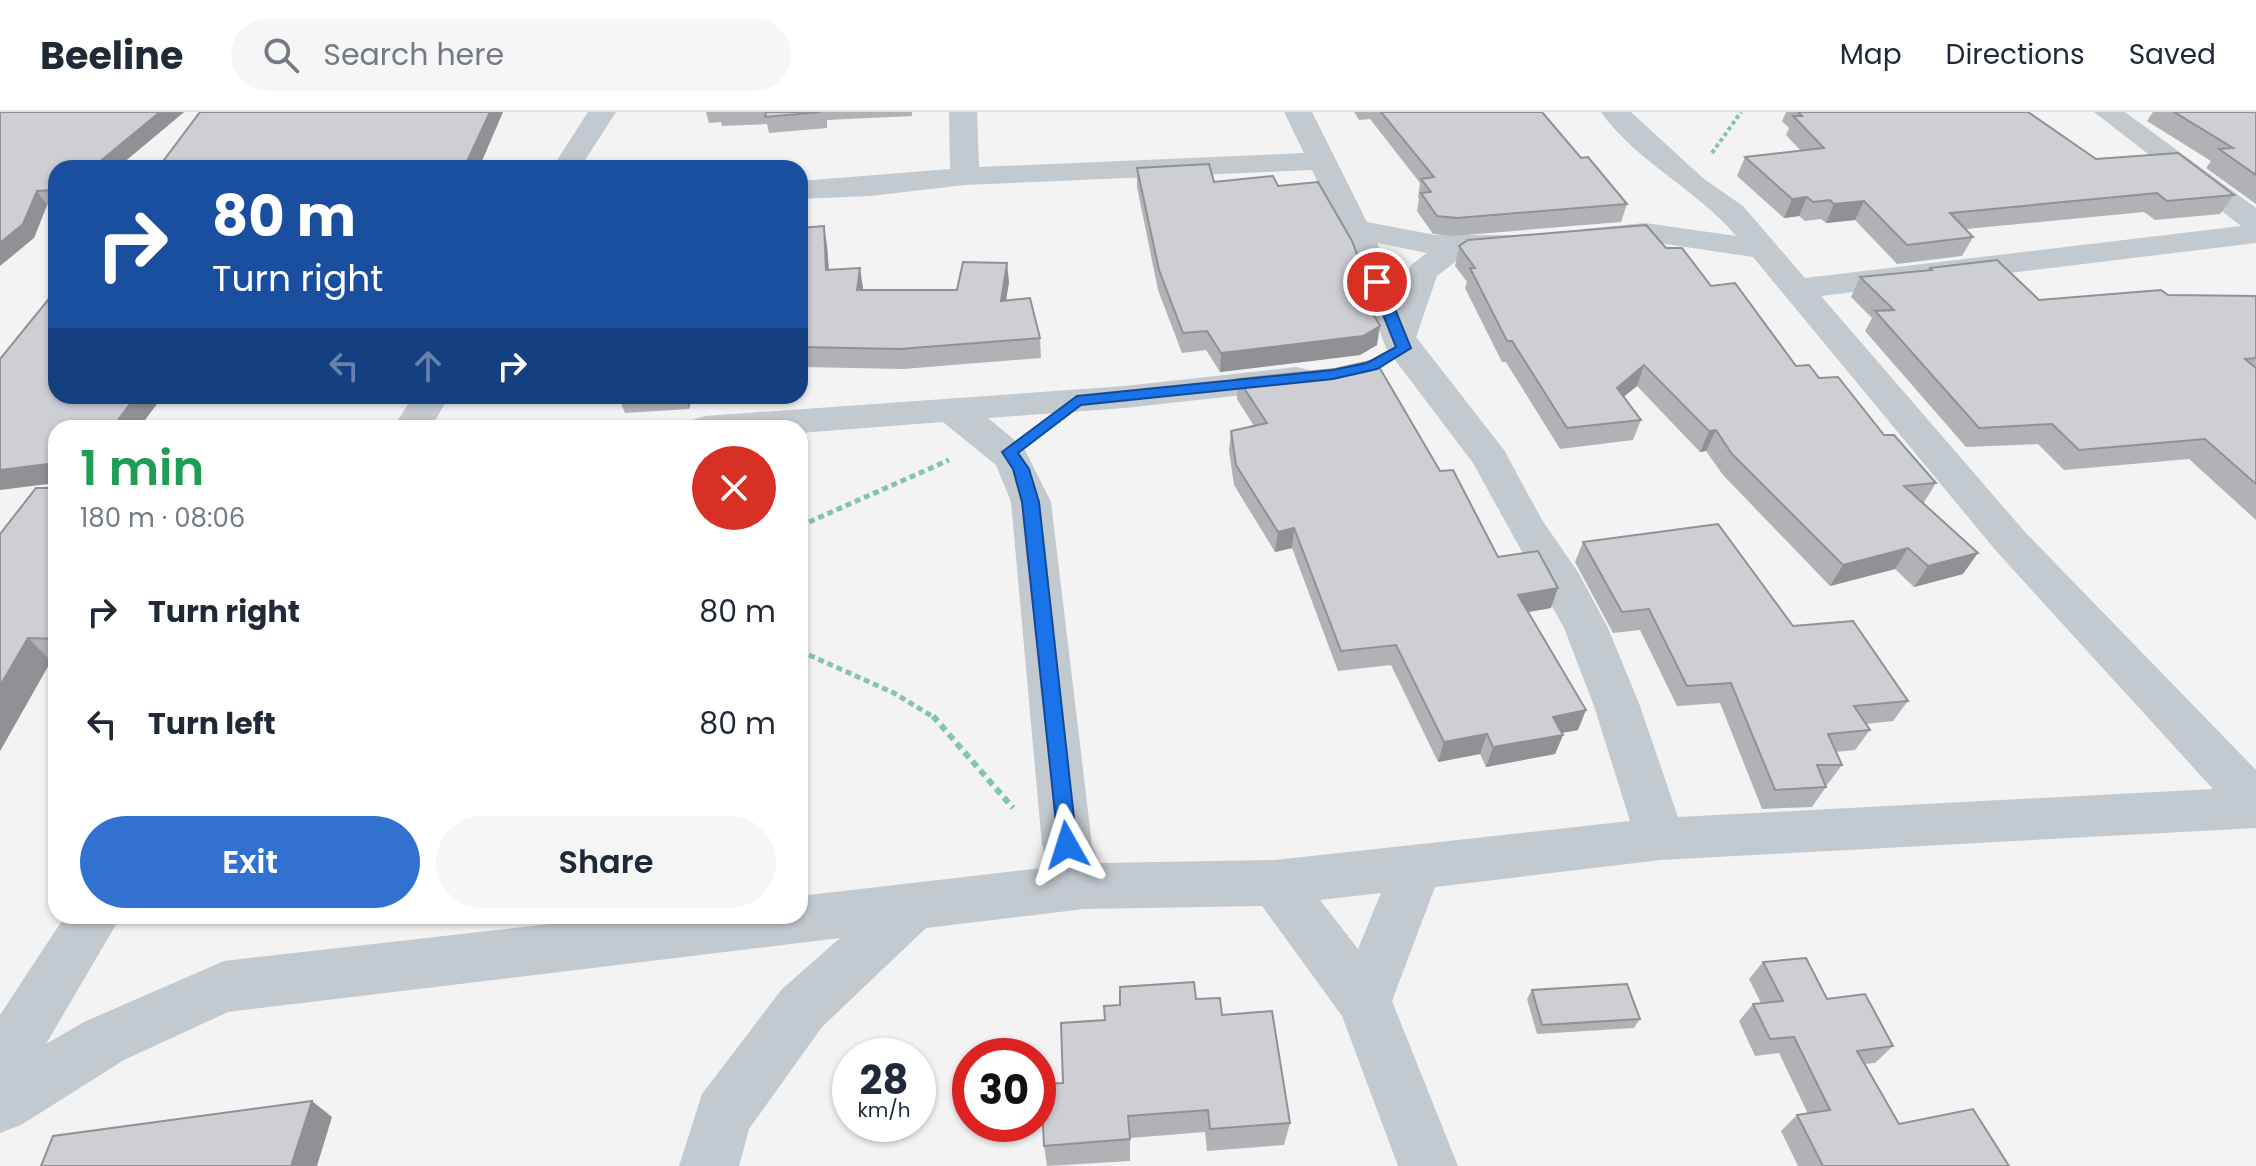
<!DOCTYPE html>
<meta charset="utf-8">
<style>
:root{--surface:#fff;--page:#f6f6f7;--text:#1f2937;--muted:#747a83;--line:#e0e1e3;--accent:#3172d0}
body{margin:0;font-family:Poppins,sans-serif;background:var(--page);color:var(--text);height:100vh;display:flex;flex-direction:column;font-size:30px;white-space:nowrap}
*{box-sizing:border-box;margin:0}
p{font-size:26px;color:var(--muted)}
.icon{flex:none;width:44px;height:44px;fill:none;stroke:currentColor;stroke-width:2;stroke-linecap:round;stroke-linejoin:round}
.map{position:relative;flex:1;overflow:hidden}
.details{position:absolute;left:48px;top:308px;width:760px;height:504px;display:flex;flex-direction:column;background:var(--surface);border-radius:24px;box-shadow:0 2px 6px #0004}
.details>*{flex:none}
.top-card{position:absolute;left:48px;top:48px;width:760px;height:244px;border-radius:24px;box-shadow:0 2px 6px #0004;background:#1a4fa0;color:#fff;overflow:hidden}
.speed{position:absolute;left:832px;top:926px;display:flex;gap:16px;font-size:40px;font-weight:700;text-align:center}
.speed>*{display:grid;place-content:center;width:104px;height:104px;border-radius:50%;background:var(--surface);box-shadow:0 2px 6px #0004;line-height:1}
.speed small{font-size:20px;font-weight:400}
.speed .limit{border:12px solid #d22;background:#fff;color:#111}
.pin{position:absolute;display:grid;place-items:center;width:68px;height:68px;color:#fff;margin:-34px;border:4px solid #fff;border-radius:50%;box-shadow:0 2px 8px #0007}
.me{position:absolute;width:88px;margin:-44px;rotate:354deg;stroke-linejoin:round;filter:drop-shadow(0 0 6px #0008)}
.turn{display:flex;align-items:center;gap:28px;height:168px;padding:0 32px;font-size:36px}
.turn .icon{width:104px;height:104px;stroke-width:2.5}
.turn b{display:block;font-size:56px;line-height:68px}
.lanes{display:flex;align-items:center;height:76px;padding:0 32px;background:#0003;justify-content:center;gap:40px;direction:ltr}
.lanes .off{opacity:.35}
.round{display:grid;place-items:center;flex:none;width:84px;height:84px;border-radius:42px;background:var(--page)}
.head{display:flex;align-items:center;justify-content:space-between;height:136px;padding:0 32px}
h1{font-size:48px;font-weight:600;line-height:60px;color:#1e9e55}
.action{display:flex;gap:16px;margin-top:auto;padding:16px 32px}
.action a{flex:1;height:92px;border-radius:48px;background:var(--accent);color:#fff;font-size:32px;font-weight:600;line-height:92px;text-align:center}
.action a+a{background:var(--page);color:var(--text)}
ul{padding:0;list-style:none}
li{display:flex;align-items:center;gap:24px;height:112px;padding:0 32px}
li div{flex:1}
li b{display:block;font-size:30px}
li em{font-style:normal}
header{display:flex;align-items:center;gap:48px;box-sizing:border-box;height:112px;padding:0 40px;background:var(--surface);border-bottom:2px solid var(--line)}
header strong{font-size:38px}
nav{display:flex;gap:44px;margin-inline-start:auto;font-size:28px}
.search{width:560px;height:72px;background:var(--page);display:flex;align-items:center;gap:20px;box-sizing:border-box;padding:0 28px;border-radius:44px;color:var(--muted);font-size:30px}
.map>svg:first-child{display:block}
</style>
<header>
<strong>Beeline</strong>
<div class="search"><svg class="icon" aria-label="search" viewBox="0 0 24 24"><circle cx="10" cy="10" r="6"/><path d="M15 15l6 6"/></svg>Search here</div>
<nav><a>Map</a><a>Directions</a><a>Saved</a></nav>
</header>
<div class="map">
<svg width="2256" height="1054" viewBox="0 0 2256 1054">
<rect width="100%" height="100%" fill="#f4f3f3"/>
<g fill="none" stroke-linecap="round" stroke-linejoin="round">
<polyline stroke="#83c6a7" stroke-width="4" stroke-dasharray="4 3" stroke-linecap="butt" points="1712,41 1741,0"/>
<g stroke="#83c6a7" stroke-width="5" stroke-dasharray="6 4" stroke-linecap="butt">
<polyline points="800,414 949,348"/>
<polyline points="800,539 894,581 935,606"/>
</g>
<polyline stroke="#83c6a7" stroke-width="6" stroke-dasharray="7 5" stroke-linecap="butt" points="933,604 1013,696"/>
<g fill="#c2c9cf" fill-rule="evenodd">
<polygon points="588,0 616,0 580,56 552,56"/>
<path d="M949,0H977L979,55L1304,41L1284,0H1312L1367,110L1435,123H1528L1533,130L1528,137L1464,143L1437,164L1416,225L1504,338L1542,408L1578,460L1608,516L1640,594L1678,705L2213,677L1997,440L1753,145L1645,129L1594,133L1583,131L1578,124L1583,117L1645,111L1736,124C1698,78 1636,50 1601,0H1631L1704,67L1743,94L1805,166L2241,114L2094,0H2125L2256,96V131L1821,184L2025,420L2256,658V716L1661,748L1435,775L1392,889L1458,1054H1398L1342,904L1262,794L1084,797L926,816L822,915L749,1017L739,1054H679L702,982L782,877L840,826L228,900L124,948L21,1013L0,1021V903L65,804H121L46,932L84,910L224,849L621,804H800V784L1050,755L1042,733L1011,390L996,353L943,310L800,321V316H686L692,308L705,304L1125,274L1296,255L1309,258L1314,266L1309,274L1296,277L1125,296L988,306L1024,336L1051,390L1092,733L1100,751L1275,748L1630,709L1594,594L1564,516L1473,351L1386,236L1340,116L1312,58L965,73L870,84L800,87V69L950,57ZM1377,131L1427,141L1411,153L1398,182ZM1381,781L1358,837L1320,788Z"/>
<polygon points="413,284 449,284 431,316 393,316"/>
</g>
</g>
<g fill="#b0b2b6">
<polygon points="0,0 184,0 117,56 56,56 56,92 47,93 34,126"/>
<polygon points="706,0 912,0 912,4 827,8 827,16 769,21 767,12 722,14 721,10 709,11"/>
<polygon points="1354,0 1542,0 1581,46 1627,92 1621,110 1453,124 1433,122 1417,99 1419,87 1418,85 1420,71 1370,7 1359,8"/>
<polygon points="1786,0 2028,0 2096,47 2234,83 2220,102 2155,108 2144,100 1966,117 1973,125 1962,144 1897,152 1855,108 1826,111 1821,107 1805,109 1799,104 1784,106 1737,64 1745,45 1801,39 1786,23 1789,16 1782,9"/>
<polygon points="2153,0 2256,0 2256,92 2206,56 2211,49 2147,9"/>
<polygon points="1137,56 1214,70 1278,74 1364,185 1377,233 1360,243 1220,260 1206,238 1182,241 1158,178 1137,75"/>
<polygon points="800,116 827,133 829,158 863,175 863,178 957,178 1009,170 1006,188 1040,226 1041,246 903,257 802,255 803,264 800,264"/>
<polygon points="1459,134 1666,136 1711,174 1796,254 1819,266 1884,323 1936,371 1923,392 1963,462 1914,475 1895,457 1830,474 1723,363 1706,339 1700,340 1637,274 1624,284 1641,308 1633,328 1560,337 1506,250 1502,250 1465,176 1467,170 1455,154"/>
<polygon points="1930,156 2039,188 2168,183 2256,184 2256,408 2189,347 2064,358 2038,332 1966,335 1865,219 1872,206 1851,185 1860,165 1928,158"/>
<polygon points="1238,267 1440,359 1498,445 1551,496 1528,500 1578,618 1562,621 1563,623 1555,642 1486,655 1480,642 1438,650 1391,553 1338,559 1292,436 1275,440 1234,373 1229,339 1231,319 1254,314 1237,287"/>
<polygon points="618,284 692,284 689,297 625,301"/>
<polygon points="56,376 56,549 51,549 0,639"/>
<polygon points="1583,430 1793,514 1908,589 1893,609 1866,612 1870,618 1855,638 1835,640 1842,653 1827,673 1826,673 1826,675 1812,695 1762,697 1720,591 1677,594 1640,518 1613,521 1575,450"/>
<polygon points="1763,850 1827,887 1893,934 1875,951 1865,952 1899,1012 2009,1054 1798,1054 1781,1019 1797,1003 1808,1002 1779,941 1755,944 1739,909 1753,892 1761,891 1749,867"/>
<polygon points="1532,878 1640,907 1634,916 1537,922 1527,887"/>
<polygon points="1196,887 1222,903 1290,1011 1284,1033 1207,1039 1205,1020 1130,1026 1130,1049 1047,1054 1044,1034 1063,971 1105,908"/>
</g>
<g fill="#909194">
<polygon points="160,0 184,0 117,56 92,56"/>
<polygon points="490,0 503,0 479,56 464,56"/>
<polygon points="37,79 47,93 34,126 0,154 0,131"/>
<polygon points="1807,85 1799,104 1784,106 1792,87"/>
<polygon points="1864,89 1855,108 1826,111 1834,92"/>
<polygon points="824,114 827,133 830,177 826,158"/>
<polygon points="1007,151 1009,170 1003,208 1001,189"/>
<polygon points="860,156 863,175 860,197 857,178"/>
<polygon points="1367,168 1364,187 1355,169"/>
<polygon points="1380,214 1377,233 1360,243 1220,260 1221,241"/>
<polygon points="800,246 803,264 800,264"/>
<polygon points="1644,253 1637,274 1610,296 1617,276"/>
<polygon points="136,284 163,284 139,316 112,316"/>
<polygon points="685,284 692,284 689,297"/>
<polygon points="1716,318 1706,339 1700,340 1709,319"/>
<polygon points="56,351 56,371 0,378 0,358"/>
<polygon points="1294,416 1292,436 1275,440 1278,420"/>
<polygon points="1908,436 1895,457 1830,474 1843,453"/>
<polygon points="1978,441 1963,462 1914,475 1928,454"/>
<polygon points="1558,476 1551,496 1512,503 1518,483"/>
<polygon points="28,526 51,549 0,639 0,574"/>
<polygon points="1586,598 1578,618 1545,624 1553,605"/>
<polygon points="1487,622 1480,642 1438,650 1444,630"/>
<polygon points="1563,623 1555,642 1486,655 1493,635"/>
<polygon points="312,989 332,1005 317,1054 291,1054"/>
</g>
<g fill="#cdcfd4" stroke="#909194" stroke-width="2">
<polygon points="0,0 160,0 92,56 56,56 56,78 37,79 23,112 0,131"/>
<polygon points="200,0 490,0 464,56 158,56"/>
<polygon points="766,0 821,0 765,5"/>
<polygon points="1381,0 1542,0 1581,46 1588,45 1627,92 1457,106 1437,104 1421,81 1431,80 1421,67 1434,65"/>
<polygon points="1798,0 2028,0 2096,47 2178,41 2234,83 2167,89 2157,81 1950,101 1973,125 1907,133 1864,89 1834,92 1830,88 1813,90 1807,85 1792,87 1745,45 1824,36 1793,4 1802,4"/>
<polygon points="2174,0 2256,0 2256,63 2219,37 2233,36"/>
<polygon points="1209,52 1214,70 1273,64 1278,74 1318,70 1352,129 1367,168 1355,169 1380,214 1363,224 1221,241 1207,219 1183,221 1159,158 1137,56"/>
<polygon points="1646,113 1666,136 1682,136 1711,174 1735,171 1796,254 1809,253 1819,266 1838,265 1884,323 1894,323 1936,371 1904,374 1978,441 1928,454 1908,436 1843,453 1732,342 1716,318 1709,319 1644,253 1617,276 1641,308 1567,316 1512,229 1507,229 1470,156 1475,156 1459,134 1468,128"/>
<polygon points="824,114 826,158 860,156 857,178 957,178 963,150 1007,151 1001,189 1030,186 1040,226 900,237 800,235 800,116"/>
<polygon points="1997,148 2039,188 2161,178 2168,183 2256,184 2256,246 2245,247 2256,256 2256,372 2205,327 2079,338 2052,312 1979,316 1875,199 1894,198 1860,165 1932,158 1930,156"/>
<polygon points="56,178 56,284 136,284 112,316 56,316 56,351 0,358 0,247"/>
<polygon points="1375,248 1440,359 1453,358 1498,445 1538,439 1558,476 1518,483 1586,598 1553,605 1563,623 1493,635 1487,622 1444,630 1396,533 1341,539 1294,416 1278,420 1236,353 1231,319 1267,311 1238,267 1335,257"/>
<polygon points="36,376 56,376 56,527 28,526 0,574 0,422"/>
<polygon points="1718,412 1793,514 1853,509 1908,589 1854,594 1870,618 1828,622 1842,653 1817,653 1826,675 1775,678 1731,571 1687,574 1649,497 1622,500 1583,430"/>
<polygon points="1806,846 1827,887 1865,882 1893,934 1857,939 1899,1012 1973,997 2009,1054 1823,1054 1797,1003 1830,998 1794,925 1770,927 1753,892 1783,889 1763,850"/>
<polygon points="1194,870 1196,887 1220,886 1222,903 1272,899 1290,1011 1210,1017 1208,998 1128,1004 1130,1027 1044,1034 1041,972 1063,971 1061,911 1105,908 1104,894 1120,893 1120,875"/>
<polygon points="1627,872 1640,907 1542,913 1532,878"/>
<polygon points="312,989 291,1054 41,1054 53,1024"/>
</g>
<polygon fill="#1a73e8" stroke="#114b97" stroke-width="2" points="1372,167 1384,170 1411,236 1377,257 1333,267 1081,293 1018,341 1029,357 1039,390 1077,733 1074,739 1059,739 1022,390 1013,357 1002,340 1077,284 1333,258 1367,251 1396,235 1370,170"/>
</svg>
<div class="speed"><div>28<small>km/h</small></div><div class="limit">30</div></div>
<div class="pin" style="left:1377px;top:170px;background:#d93025"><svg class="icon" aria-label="arrive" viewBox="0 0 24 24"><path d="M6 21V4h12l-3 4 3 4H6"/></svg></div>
<svg class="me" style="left:1067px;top:733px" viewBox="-20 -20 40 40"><path d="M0-17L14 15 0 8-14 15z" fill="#1a73e8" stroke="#fff" stroke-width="4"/></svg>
<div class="top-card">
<div class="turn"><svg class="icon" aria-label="right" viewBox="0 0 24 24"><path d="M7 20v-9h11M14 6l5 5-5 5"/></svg><div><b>80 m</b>Turn right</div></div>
<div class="lanes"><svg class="icon off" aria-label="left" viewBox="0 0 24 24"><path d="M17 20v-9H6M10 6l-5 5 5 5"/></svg><svg class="icon off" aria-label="ahead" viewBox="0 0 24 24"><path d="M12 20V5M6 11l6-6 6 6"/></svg><svg class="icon" aria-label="right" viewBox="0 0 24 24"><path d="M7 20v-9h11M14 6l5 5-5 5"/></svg></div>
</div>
<section class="details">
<div class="head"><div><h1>1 min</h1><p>180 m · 08:06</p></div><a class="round" style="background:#d93025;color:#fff"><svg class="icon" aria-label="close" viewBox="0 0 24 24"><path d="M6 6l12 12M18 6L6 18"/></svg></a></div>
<ul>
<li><svg class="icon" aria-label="right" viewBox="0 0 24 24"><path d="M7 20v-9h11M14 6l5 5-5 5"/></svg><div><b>Turn right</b></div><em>80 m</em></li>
<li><svg class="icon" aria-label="left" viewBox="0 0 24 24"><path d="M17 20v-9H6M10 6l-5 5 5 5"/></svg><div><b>Turn left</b></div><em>80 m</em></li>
</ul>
<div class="action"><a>Exit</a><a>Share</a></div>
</section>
</div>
